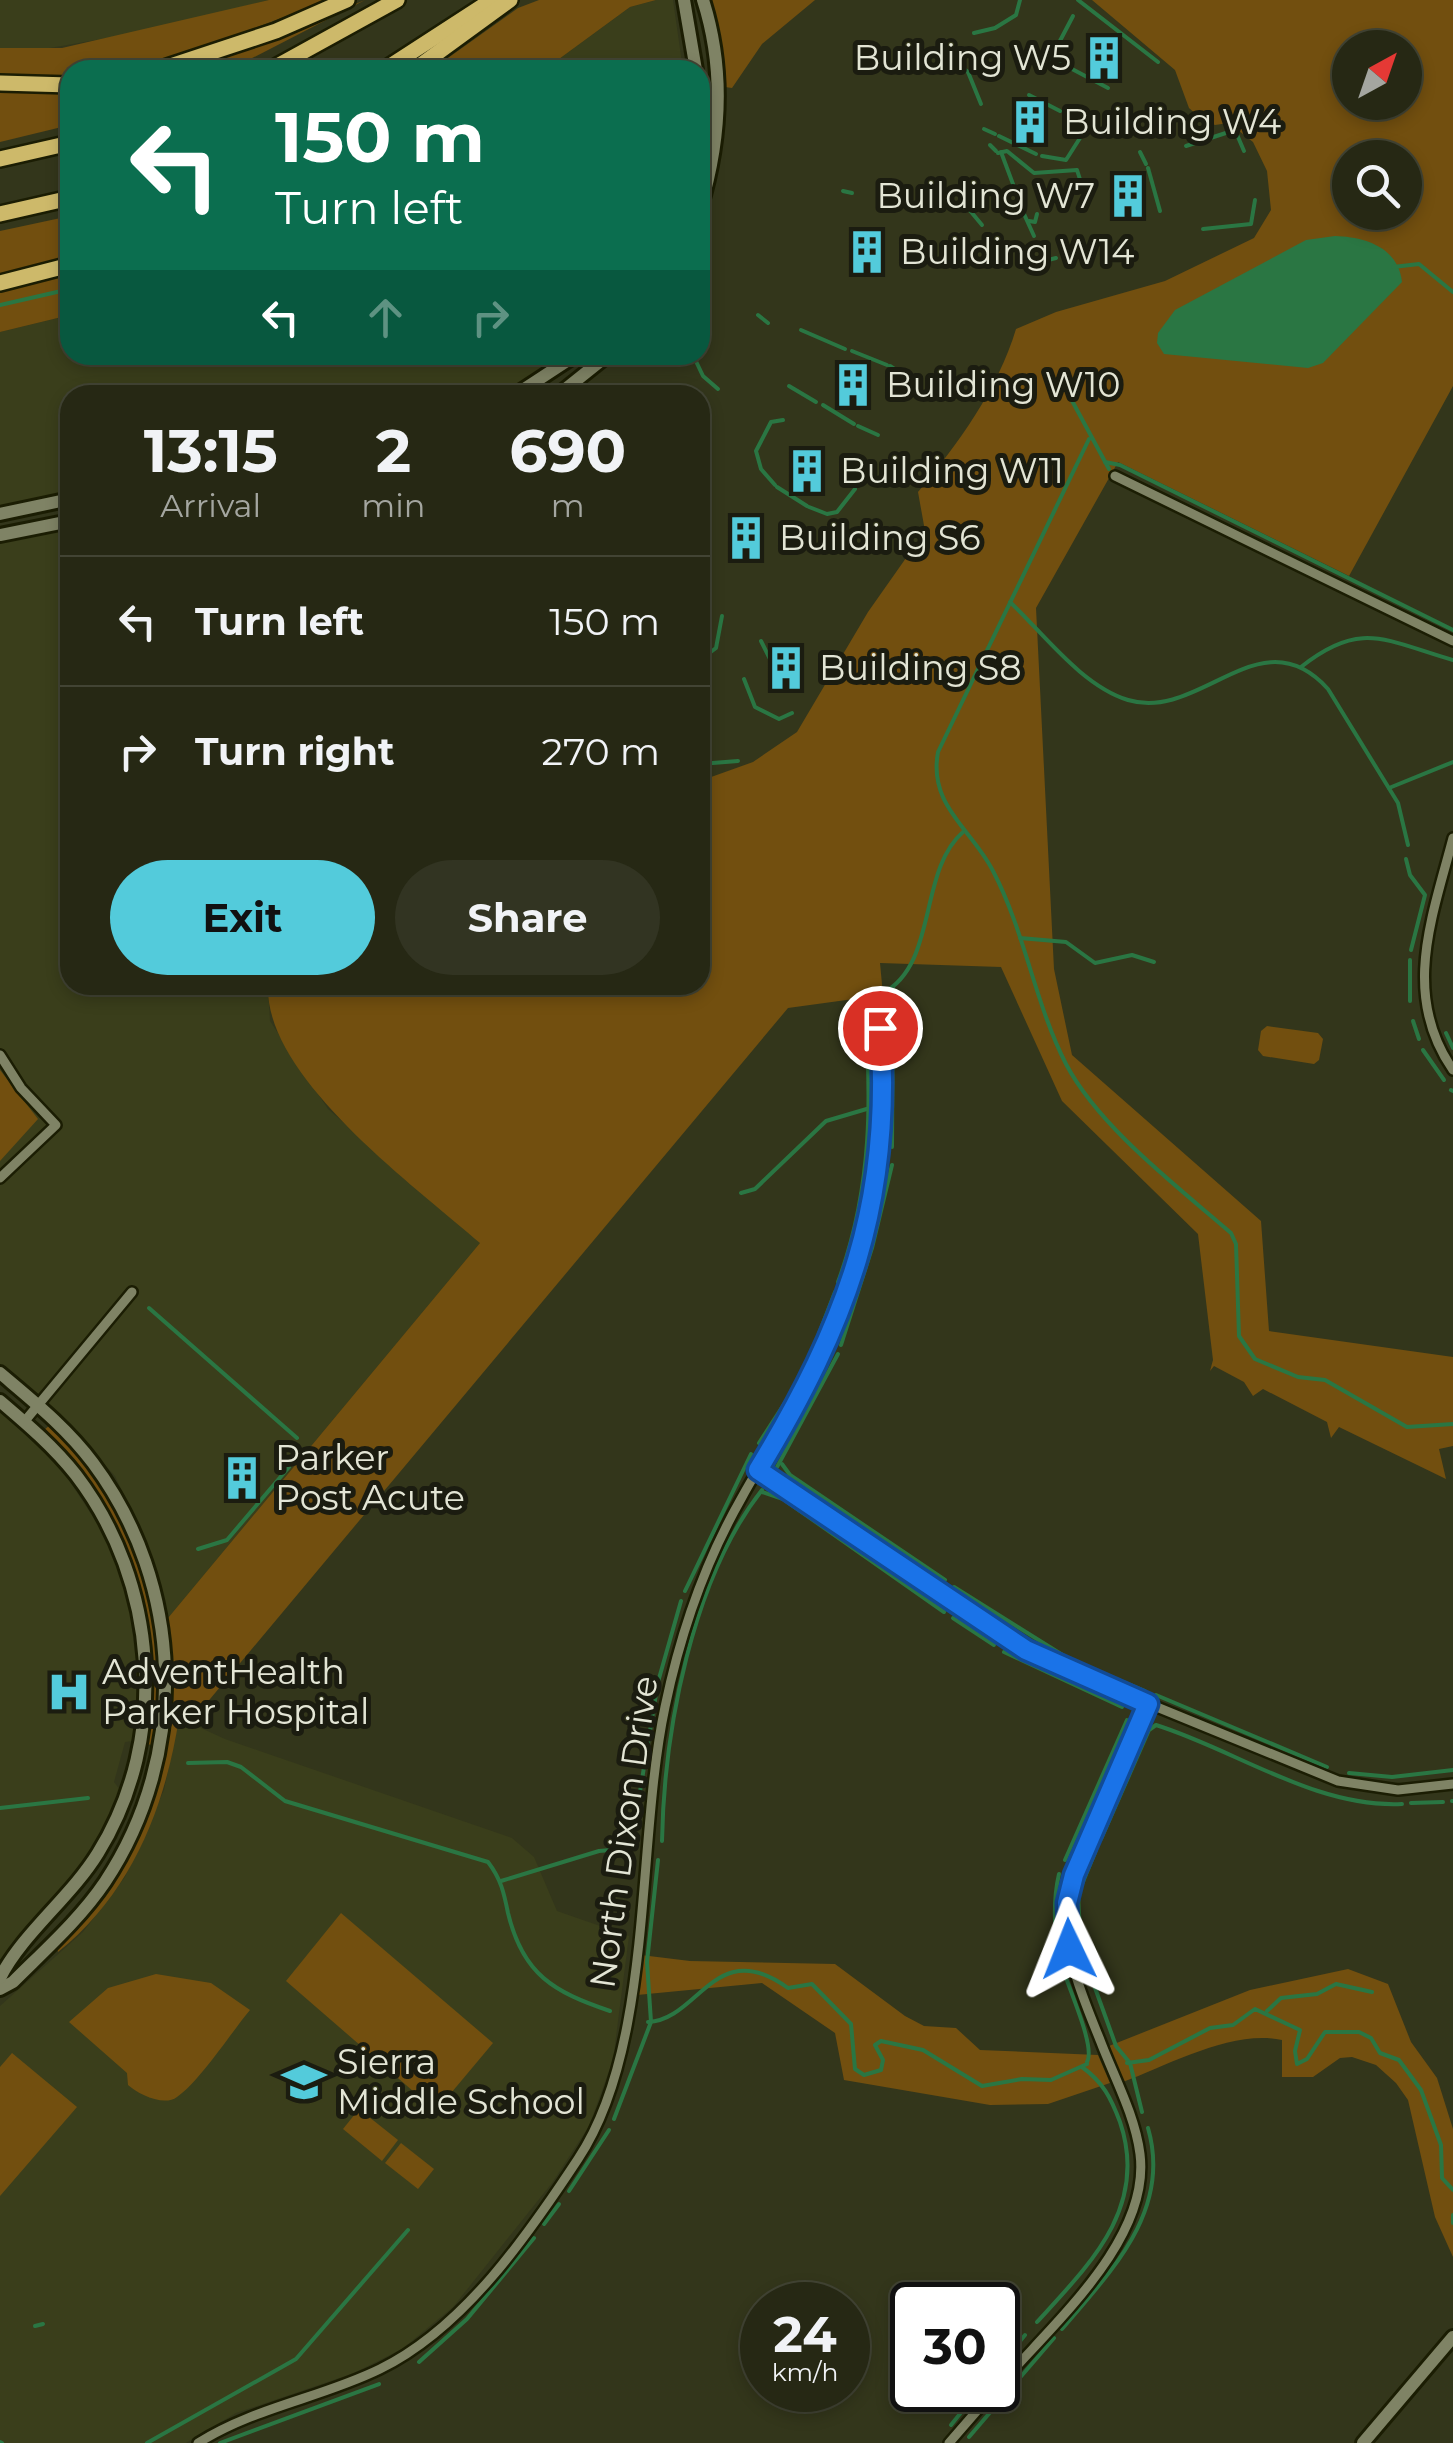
<!DOCTYPE html>
<style>
:root{--surface:#262814;--page:#323422;--text:#f1f3f6;--muted:#a4a6a0;--line:#424434;--accent:#53cbdb}
body{margin:0;font-family:Montserrat,sans-serif;background:var(--page);color:var(--text);height:100vh;display:flex;flex-direction:column;font-size:38px;white-space:nowrap}
*{box-sizing:border-box;margin:0}
p{font-size:32px;color:var(--muted)}
.icon{flex:none;width:55px;height:55px;fill:none;stroke:currentColor;stroke-width:2;stroke-linecap:round;stroke-linejoin:round}
.map{position:relative;flex:1;overflow:hidden}
.sheet{position:absolute;left:60px;top:385px;width:650px;height:610px;display:flex;flex-direction:column;background:var(--surface);border-radius:30px;box-shadow:0 5px 15px #0003,0 0 0 2px var(--line)}
.sheet>*{flex:none}
.hud{position:absolute;left:60px;top:60px;width:650px;height:305px;border-radius:30px;box-shadow:0 5px 15px #0003,0 0 0 2px var(--line);background:#0b6e4f;color:#fff;overflow:hidden}
.needle{width:65px;rotate:40deg}
.tools{position:absolute;left:1332px;top:30px;display:grid;gap:20px}
.tools a{display:grid;place-items:center;width:90px;height:90px;border-radius:50%;background:var(--surface);box-shadow:0 5px 15px #0003,0 0 0 2px var(--line);font-size:50px}
.speed{position:absolute;left:740px;top:2282px;display:flex;gap:20px;font-size:50px;font-weight:700;text-align:center}
.speed>*{display:grid;place-content:center;width:130px;height:130px;border-radius:50%;background:var(--surface);box-shadow:0 5px 15px #0003,0 0 0 2px var(--line);line-height:1}
.speed small{font-size:25px;font-weight:400}
.speed .limit{border:5px solid #111;border-radius:15px;background:#fff;color:#111}
.pin{position:absolute;display:grid;place-items:center;width:85px;height:85px;color:#fff;margin:-42px;border:5px solid #fff;border-radius:50%;box-shadow:0 2px 10px #0007}
.me{position:absolute;width:110px;margin:-55px;rotate:358deg;stroke-linejoin:round;filter:drop-shadow(0 0 8px #0008)}
.turn{display:flex;align-items:center;gap:35px;height:210px;padding:0 50px;font-size:45px}
.turn .icon{width:130px;height:130px;stroke-width:2.5}
.turn b{display:block;font-size:70px;line-height:85px}
.lanes{display:flex;align-items:center;height:95px;padding:0 50px;background:#0003;justify-content:center;gap:50px;direction:ltr}
.lanes .off{opacity:.35}
.eta{display:flex;justify-content:space-evenly;align-items:center;height:170px;text-align:center}
.eta b{font-size:60px;font-weight:700;line-height:70px}
.button{display:flex;gap:20px;margin-top:auto;padding:20px 50px}
.button a{flex:1;height:115px;border-radius:60px;background:var(--accent);color:#111;font-size:40px;font-weight:700;line-height:115px;text-align:center}
.button a+a{background:var(--page);color:var(--text)}
ul{padding:0;list-style:none}
li{display:flex;align-items:center;gap:30px;height:130px;padding:0 50px;border-top:2px solid var(--line)}
li div{flex:1}
li b{display:block;font-size:38px}
li em{font-style:normal}
.map>svg:first-child{display:block}
</style>
<div class="map">
<svg width="1453" height="2443" viewBox="0 0 1453 2443">
<rect width="100%" height="100%" fill="#33361b"/>
<g fill="#3a3e1b">
<polygon points="0,0 269,0 142,32 44,49 0,48"/>
<polygon points="656,0 673,0 683,70 544,70 630,7"/>
<polygon points="70,315 70,355 564,355 499,395 70,395 70,492 0,506 0,332"/>
<polygon points="70,528 70,985 268,985 270,1021 328,1109 481,1242 168,1618 148,1547 115,1476 54,1409 0,1364 0,542"/>
<polygon points="0,1411 61,1468 106,1537 128,1596 139,1687 133,1741 125,1742 114,1782 120,1790 103,1829 74,1876 0,1964"/>
<polygon points="179,1718 225,1739 512,1838 534,1857 557,1911 629,1936 613,2060 589,2126 552,2183 453,2307 402,2349 354,2373 236,2413 186,2443 0,2443 0,2006 83,1932 125,1877 164,1790"/>
</g>
<g fill="#724f0f" fill-rule="evenodd">
<polygon points="269,0 329,0 173,59 130,70 70,70 70,78 0,75 0,48 62,48"/>
<polygon points="365,0 229,70 181,70 241,51"/>
<polygon points="539,0 656,0 630,7 544,70 431,70 518,8"/>
<polygon points="710,0 815,0 762,44 732,88 725,87"/>
<path d="M1092,0H1453V386L1349,576L1118,462L1036,608L1054,969L1072,1055L1261,1221L1269,1331L1453,1357V1446L1439,1449L1446,1479L1339,1427L1331,1438L1327,1422L1263,1389L1253,1396L1244,1382L1214,1366L1210,1371L1213,1360L1198,1234L1062,1101L1001,967L880,963L883,995L788,1008L190,1723L179,1718C165,1808 131,1894 58,1952L57,1948C144,1857 188,1744 168,1618L480,1243C415,1186 264,1077 268,985H700V781L753,762L797,732L868,612L925,531L918,492C958,444 998,389 1016,329L1056,312L1165,281L1254,238L1271,210L1267,171L1253,142L1229,123L1215,125L1200,118L1189,108L1175,70ZM1350,48H1405V102H1350ZM1350,158H1405V212H1350Z"/>
<polygon points="0,88 70,91 70,125 0,142"/>
<polygon points="70,216 70,259 0,278 0,231"/>
<polygon points="70,272 70,315 0,332 0,291"/>
<polygon points="1267,1026 1318,1033 1323,1039 1319,1060 1314,1064 1263,1056 1258,1050 1261,1031"/>
<polygon points="0,1070 38,1119 0,1161"/>
<path d="M50,1425C134,1511 174,1625 153,1745L146,1744C166,1630 130,1509 44,1430Z"/>
<polygon points="341,1913 493,2043 436,2111 286,1981"/>
<polygon points="641,1955 690,1961 835,1964 905,2016 924,2026 956,2028 980,2050 1098,2055 1110,2083 1048,2104 990,2105 844,2080 835,2033 762,1983 637,1995"/>
<path d="M1348,1969L1388,1984L1411,2042L1437,2078L1453,2129V2257L1435,2217L1408,2100L1396,2083L1376,2065L1352,2057L1340,2058L1313,2077H1282V2040C1233,2029 1168,2065 1123,2082L1109,2046L1250,1990Z"/>
<path d="M156,1974L211,1983L250,2010C230,2034 200,2081 177,2097C164,2107 138,2094 128,2085L127,2073L69,2022L108,1988Z"/>
<polygon points="12,2053 77,2107 0,2196 0,2067"/>
<polygon points="359,2109 398,2140 382,2161 343,2129"/>
<polygon points="401,2143 434,2169 418,2189 385,2163"/>
</g>
<path fill="#2a7643" d="M1335,236C1365,237 1398,247 1402,282L1323,363L1308,368L1164,354L1157,343L1158,333L1175,310L1306,240Z"/>
<g fill="none" stroke-linecap="round" stroke-linejoin="round">
<g stroke="#2a7643" stroke-width="4">
<polyline points="1078,0 1158,62"/>
<polyline points="974,33 995,28 1016,15 1020,0"/>
<polyline points="1038,62 1051,61"/>
<polyline points="958,65 968,72 981,104"/>
<polyline points="1068,66 1051,58 1073,16"/>
<polyline points="1072,69 1108,88"/>
<polyline points="1029,95 1060,111"/>
<polyline points="1065,114 1073,118"/>
<polyline points="984,129 995,134"/>
<polyline points="999,136 1036,154"/>
<polyline points="990,145 996,151"/>
<polyline points="1186,146 1235,130 1244,151"/>
<polyline points="1001,152 1022,208"/>
<polyline points="1140,152 1146,164"/>
<polyline points="998,153 1007,151 1034,173 1077,170 1086,198"/>
<polyline points="1042,156 1066,160 1080,138"/>
<polyline points="1148,168 1160,211"/>
<polyline points="843,191 852,193"/>
<polyline points="967,207 982,225"/>
<polyline points="1024,214 1034,236"/>
<polyline points="1029,221 1035,222 1037,214"/>
<polyline points="1203,229 1251,224 1255,200"/>
<polyline points="1039,244 1044,261 1056,258"/>
<polyline points="1393,267 1419,264 1453,292"/>
<polyline points="0,305 70,289"/>
<polyline points="758,315 768,323"/>
<polyline points="801,330 845,349"/>
<polyline points="852,351 887,365"/>
<polyline points="693,355 703,376 718,389"/>
<polyline points="890,366 908,378"/>
<polyline points="789,386 816,402"/>
<polyline points="1070,397 1109,469"/>
<polyline points="823,405 854,424"/>
<polyline points="858,426 878,435"/>
<path d="M1089,439L938,752C928,806 972,829 993,871C1025,932 1035,1004 1066,1064C1099,1127 1178,1187 1231,1233L1236,1244L1239,1336L1255,1359L1298,1377L1325,1380L1407,1427L1453,1424"/>
<polyline points="1105,462 1120,465 1453,630"/>
<polyline points="775,485 761,469 756,451 771,422 783,420"/>
<polyline points="777,487 807,506"/>
<polyline points="809,507 827,514 837,512 855,489"/>
<path d="M1010,602C1044,634 1082,686 1128,700C1201,722 1260,614 1328,689L1398,803L1408,845"/>
<polyline points="761,641 771,661"/>
<polyline points="700,660 716,648 722,616"/>
<path d="M1301,667C1361,619 1386,641 1453,660"/>
<polyline points="744,679 755,707 779,719 792,713"/>
<polyline points="700,764 738,761"/>
<polyline points="1389,788 1453,762"/>
<polyline points="1406,859 1410,875 1425,895 1411,950"/>
<polyline points="1020,938 1066,942 1095,963 1132,955 1154,962"/>
<polyline points="1410,960 1410,1001"/>
<path d="M883,993C938,964 918,871 963,832"/>
<polyline points="1413,1021 1419,1039"/>
<polyline points="1446,1033 1453,1048"/>
<polyline points="1423,1050 1444,1080"/>
<polyline points="1451,1090 1453,1091"/>
<polyline points="892,1147 893,987"/>
<polyline points="741,1193 755,1189 826,1121 870,1108"/>
<path d="M838,1282C873,1187 872,1095 864,997"/>
<polyline points="149,1308 297,1438"/>
<polyline points="841,1345 872,1248 892,1165"/>
<polyline points="805,1370 835,1292"/>
<polyline points="759,1443 797,1384"/>
<polyline points="782,1464 790,1475 945,1580"/>
<polyline points="777,1467 838,1354"/>
<polyline points="762,1492 783,1499 944,1612"/>
<polyline points="198,1549 227,1540 289,1467"/>
<polyline points="954,1587 1069,1659"/>
<polyline points="685,1591 751,1454"/>
<polyline points="953,1618 994,1645"/>
<polyline points="1004,1652 1122,1707"/>
<polyline points="1078,1663 1145,1691"/>
<polyline points="1156,1695 1327,1767"/>
<path d="M188,1763L227,1762L241,1767L285,1801L488,1862C501,1879 504,1893 508,1913C523,1975 554,1992 610,2011"/>
<polyline points="1349,1773 1392,1777 1453,1770"/>
<polyline points="1452,1801 1453,1801"/>
<polyline points="1411,1803 1443,1802"/>
<polyline points="0,1808 88,1798"/>
<polyline points="636,1816 658,1682 681,1601"/>
<path d="M1101,1839L1149,1730L1156,1725C1236,1750 1315,1808 1402,1804"/>
<path d="M662,1841C664,1731 692,1579 762,1490"/>
<polyline points="630,1848 634,1829"/>
<polyline points="1096,1850 1078,1894 1081,1949 1116,2046 1130,2063 1142,2112"/>
<polyline points="1065,1860 1127,1720"/>
<path d="M1059,1874C1053,1900 1054,1926 1058,1952C1062,1976 1097,2045 1087,2062"/>
<polyline points="501,1881 599,1851 634,1848"/>
<polyline points="1267,2011 1281,1998 1317,1994 1336,1984 1372,1992"/>
<path d="M648,2022C699,2020 715,1935 788,1988L812,1984L851,2024L855,2069L864,2075L881,2070L883,2060L875,2045L881,2041L923,2050L982,2086L1022,2079L1051,2080L1087,2064"/>
<polyline points="1127,2063 1149,2060 1210,2028 1233,2025 1255,2009 1300,2030 1295,2051 1297,2064 1307,2059 1325,2032 1359,2032 1371,2038 1380,2053 1399,2060 1421,2090 1441,2145 1442,2178 1453,2190"/>
<polyline points="614,2119 651,2022 647,1962 658,1860"/>
<polyline points="569,2191 609,2130"/>
<polyline points="1453,2215 1453,2223"/>
<polyline points="544,2224 559,2204"/>
<path d="M1037,2322C1090,2264 1149,2207 1120,2122C1111,2098 1103,2082 1082,2067"/>
<polyline points="35,2326 43,2324"/>
<path d="M1062,2329C1111,2271 1172,2211 1148,2128"/>
<polyline points="419,2362 467,2319 534,2238"/>
<polyline points="998,2368 1025,2335"/>
<polyline points="951,2425 979,2390"/>
<polyline points="969,2437 1054,2338"/>
<polyline points="0,2442 2,2443"/>
<polyline points="147,2443 296,2359 408,2230"/>
<polyline points="220,2443 379,2384"/>
</g>
<g stroke="#1b1d03" stroke-width="14">
<g id="street">
<polyline points="1115,476 1453,641"/>
<path d="M1453,838C1432,918 1401,995 1453,1070"/>
<polyline points="0,1055 21,1088 56,1125 0,1178"/>
<polyline points="24,1422 132,1292"/>
<polyline points="758,1470 994,1629 1059,1667 1338,1781 1398,1790 1453,1784"/>
<path d="M998,2387C1050,2326 1151,2241 1140,2154C1135,2115 1114,2077 1100,2040C1083,1998 1064,1955 1067,1909C1070,1851 1123,1759 1148,1705"/>
<path d="M198,2443C255,2407 321,2398 380,2369C464,2328 528,2235 578,2159C654,2045 636,1843 665,1707C680,1635 704,1564 741,1499C767,1451 799,1407 822,1358C879,1233 887,1132 877,998"/>
<polyline points="949,2443 995,2390"/>
</g>
</g>
<g stroke="#1b1d03" stroke-width="18">
<g id="secondary">
<polyline points="684,0 696,70"/>
<path d="M700,209C721,140 725,69 703,0"/>
<polyline points="515,395 576,355"/>
<polyline points="558,395 608,355"/>
<polyline points="0,514 70,499"/>
<polyline points="0,535 70,521"/>
<path d="M0,1373C33,1401 67,1428 93,1463C184,1585 190,1754 105,1882C80,1919 45,1950 13,1982L0,1989"/>
<path d="M0,1401C27,1424 54,1447 76,1475C158,1582 170,1737 98,1853C71,1897 22,1934 0,1978"/>
<polyline points="1363,2443 1453,2337"/>
</g>
</g>
<g stroke="#1b1d03" stroke-width="20">
<g id="highway">
<polyline points="158,70 276,31 347,0"/>
<polyline points="270,70 397,0"/>
<polyline points="384,70 492,0"/>
<polyline points="414,70 510,0"/>
<polyline points="0,83 70,85"/>
<polyline points="0,159 70,143"/>
<polyline points="0,214 70,198"/>
<polyline points="0,283 70,265"/>
</g>
</g>
<use href="#street" stroke="#7f8365" stroke-width="9"/>
<use href="#secondary" stroke="#7f8365" stroke-width="12"/>
<use href="#highway" stroke="#cdb96a" stroke-width="15"/>
</g>
<g fill="none" stroke-linecap="round" stroke-linejoin="round">
<g stroke="#114b97" stroke-width="25">
<path id="route" d="M880,1028C893,1202 847,1323 758,1470L1026,1650L1148,1704L1074,1875L1067,1903L1069,1949"/>
</g>
<use href="#route" stroke="#1a73e8" stroke-width="18"/>
</g>
<defs>
<g id="building-bare" transform="scale(3.45)"><path d="M-4-6H4V6H1V3H-1V6H-4ZM-2.5-4.3h1.7v1.8h-1.7ZM.8-4.3h1.7v1.8H.8ZM-2.5-1h1.7V.8h-1.7ZM.8-1h1.7V.8H.8Z" fill="#53cbdb" stroke="#1b1c10" stroke-width="2.5" paint-order="stroke"/></g>
<g id="hospital-bare" transform="scale(3.45)"><path d="M-5-5h3v3.5h4V-5h3V5h-3V1.5h-4V5h-3Z" fill="#53cbdb" stroke="#1b1c10" stroke-width="2.5" paint-order="stroke"/></g>
<g id="school-bare" transform="scale(3.45)"><path d="M0-5L7-2L0 1L-7-2ZM-4 1L0 2.5L4 1V4Q0 6-4 4Z" fill="#53cbdb" stroke="#1b1c10" stroke-width="2.5" paint-order="stroke"/></g>
</defs>
<g fill-rule="evenodd">
<use href="#building-bare" x="1104" y="58"/>
<use href="#building-bare" x="1030" y="122"/>
<use href="#building-bare" x="1128" y="196"/>
<use href="#building-bare" x="867" y="252"/>
<use href="#building-bare" x="853" y="385"/>
<use href="#building-bare" x="807" y="471"/>
<use href="#building-bare" x="746" y="538"/>
<use href="#building-bare" x="786" y="668"/>
<use href="#building-bare" x="242" y="1478"/>
<use href="#hospital-bare" x="69" y="1692"/>
<use href="#school-bare" x="304" y="2082"/>
</g>
<g text-anchor="middle" stroke-width="10" stroke-linejoin="round" paint-order="stroke">
<g font-size="35" fill="#e3e5d5" stroke="#1b1c10" text-anchor="start">
<text x="1071" y="70" text-anchor="end">Building W5</text>
<text x="1063" y="134">Building W4</text>
<text x="1095" y="208" text-anchor="end">Building W7</text>
<text x="900" y="264">Building W14</text>
<text x="886" y="397">Building W10</text>
<text x="840" y="483">Building W11</text>
<text x="779" y="550">Building S6</text>
<text x="819" y="680">Building S8</text>
<text x="275" y="1470">Parker<tspan x="275" dy="40">Post Acute</tspan></text>
<text x="102" y="1684">AdventHealth<tspan x="102" dy="40">Parker Hospital</tspan></text>
<text x="337" y="2074">Sierra<tspan x="337" dy="40">Middle School</tspan></text>
</g>
<g font-size="35" fill="#e3e5d5" stroke="#1b1c10">
<text transform="translate(624 1832) rotate(-82)" y="12">North Dixon Drive</text>
</g>
</g>
</svg>
<div class="tools">
<a><svg class="needle" viewBox="-14 -14 28 28"><path d="M0-13l5 13h-10z" fill="#e53935"/><path d="M0 13l5-13h-10z" fill="#a4a6a0"/></svg></a>
<a><svg class="icon" aria-label="search" viewBox="0 0 24 24"><circle cx="10" cy="10" r="6"/><path d="M15 15l6 6"/></svg></a>
</div>
<div class="speed"><div>24<small>km/h</small></div><div class="limit">30</div></div>
<div class="pin" style="left:880px;top:1028px;background:#d93025"><svg class="icon" aria-label="arrive" viewBox="0 0 24 24"><path d="M6 21V4h12l-3 4 3 4H6"/></svg></div>
<svg class="me" style="left:1069px;top:1949px" viewBox="-20 -20 40 40"><path d="M0-17L14 15 0 8-14 15z" fill="#1a73e8" stroke="#fff" stroke-width="4"/></svg>
<div class="hud">
<div class="turn"><svg class="icon" aria-label="left" viewBox="0 0 24 24"><path d="M17 20v-9H6M10 6l-5 5 5 5"/></svg><div><b>150 m</b>Turn left</div></div>
<div class="lanes"><svg class="icon" aria-label="left" viewBox="0 0 24 24"><path d="M17 20v-9H6M10 6l-5 5 5 5"/></svg><svg class="icon off" aria-label="ahead" viewBox="0 0 24 24"><path d="M12 20V5M6 11l6-6 6 6"/></svg><svg class="icon off" aria-label="right" viewBox="0 0 24 24"><path d="M7 20v-9h11M14 6l5 5-5 5"/></svg></div>
</div>
<section class="sheet">
<div class="eta">
<div><b>13:15</b><p>Arrival</p></div>
<div><b>2</b><p>min</p></div>
<div><b>690</b><p>m</p></div>
</div>
<ul>
<li><svg class="icon" aria-label="left" viewBox="0 0 24 24"><path d="M17 20v-9H6M10 6l-5 5 5 5"/></svg><div><b>Turn left</b></div><em>150 m</em></li>
<li><svg class="icon" aria-label="right" viewBox="0 0 24 24"><path d="M7 20v-9h11M14 6l5 5-5 5"/></svg><div><b>Turn right</b></div><em>270 m</em></li>
</ul>
<div class="button"><a>Exit</a><a>Share</a></div>
</section>
</div>
